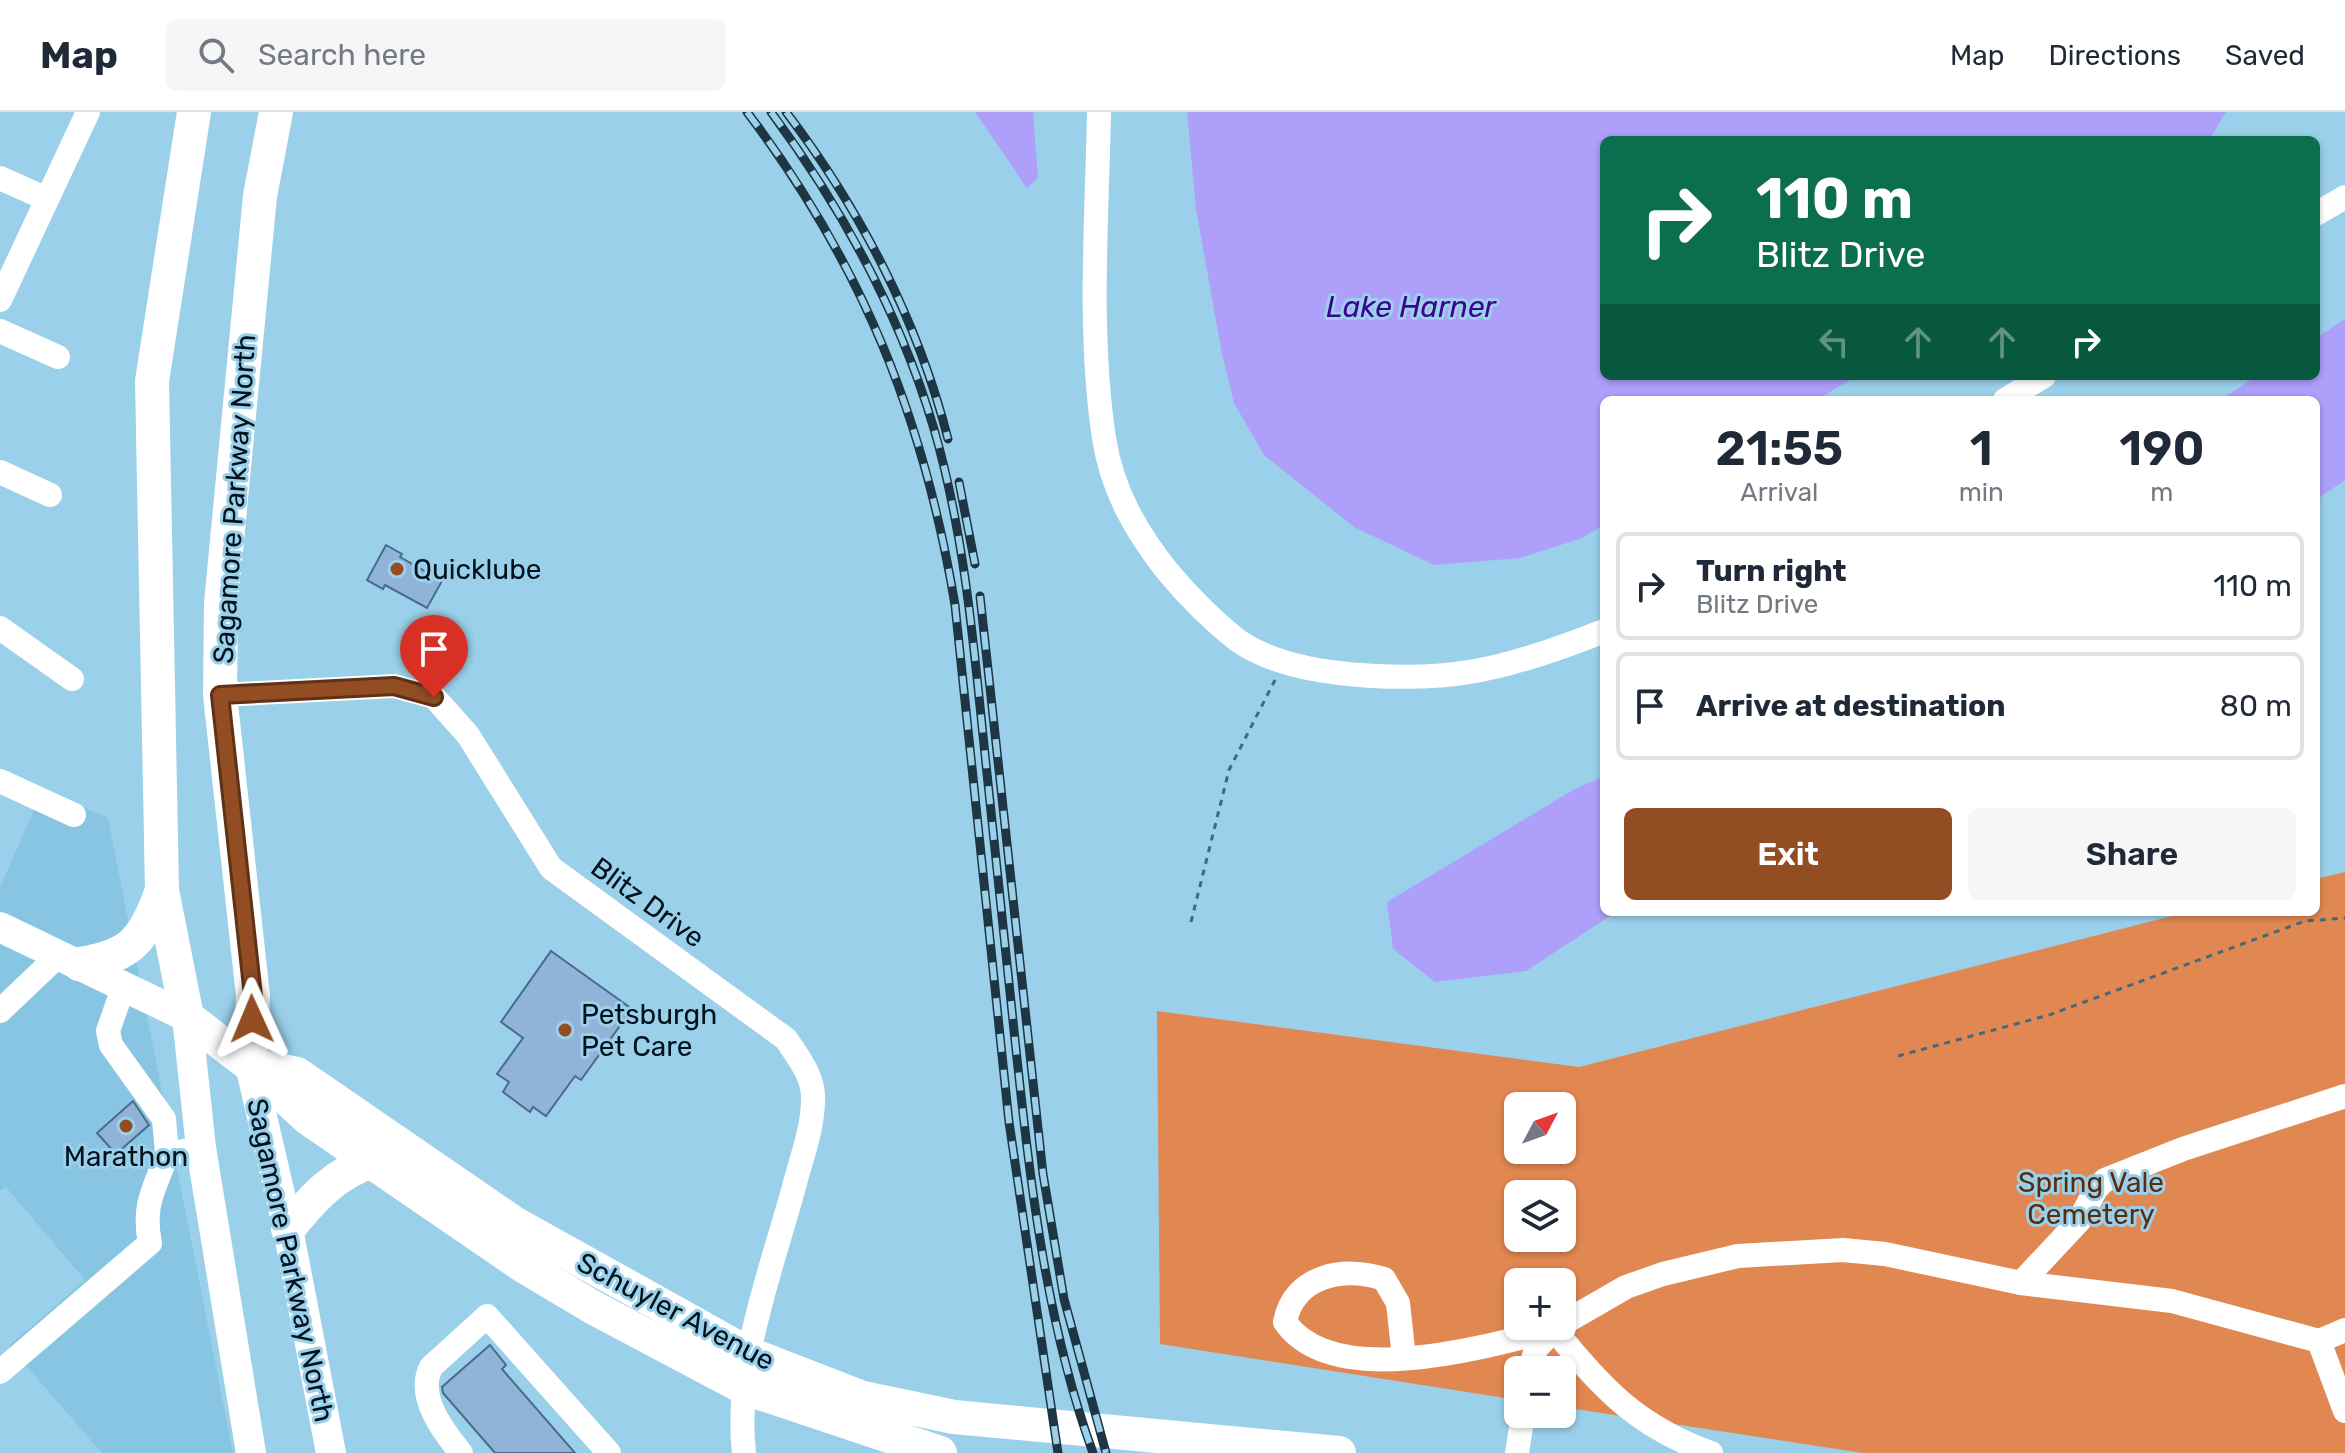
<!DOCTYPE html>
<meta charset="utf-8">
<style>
:root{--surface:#fff;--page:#f6f6f7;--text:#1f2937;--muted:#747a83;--line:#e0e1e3;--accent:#924d22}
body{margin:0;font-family:Rubik,sans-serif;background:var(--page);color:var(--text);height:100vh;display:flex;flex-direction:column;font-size:30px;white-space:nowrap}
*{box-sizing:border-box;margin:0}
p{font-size:26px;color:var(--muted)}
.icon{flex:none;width:44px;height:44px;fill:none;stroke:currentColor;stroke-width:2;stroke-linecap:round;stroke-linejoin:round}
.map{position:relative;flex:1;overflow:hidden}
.details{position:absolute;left:1600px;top:284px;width:720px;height:520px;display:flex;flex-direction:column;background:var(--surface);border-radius:12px;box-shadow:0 2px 6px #0004}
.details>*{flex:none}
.banner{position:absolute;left:1600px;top:24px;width:720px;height:244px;border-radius:12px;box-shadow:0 2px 6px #0004;background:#0b6e4f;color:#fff;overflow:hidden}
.needle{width:52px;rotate:49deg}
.tools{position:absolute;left:1504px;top:980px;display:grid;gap:16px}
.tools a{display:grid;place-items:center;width:72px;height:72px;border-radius:12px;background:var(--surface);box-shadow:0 2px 6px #0004;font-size:40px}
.pin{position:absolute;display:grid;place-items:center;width:68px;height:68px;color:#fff;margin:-82px -34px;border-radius:50% 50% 50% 0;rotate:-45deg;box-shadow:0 0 8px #0007}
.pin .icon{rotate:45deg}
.me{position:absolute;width:88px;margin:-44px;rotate:359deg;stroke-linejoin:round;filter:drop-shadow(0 0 6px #0008)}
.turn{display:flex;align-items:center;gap:28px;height:168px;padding:0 24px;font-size:36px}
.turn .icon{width:104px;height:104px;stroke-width:2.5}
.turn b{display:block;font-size:56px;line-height:68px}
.lanes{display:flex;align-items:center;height:76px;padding:0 24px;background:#0003;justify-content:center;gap:40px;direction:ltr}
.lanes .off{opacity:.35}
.eta{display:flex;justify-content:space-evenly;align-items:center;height:136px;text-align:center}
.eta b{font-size:48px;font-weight:600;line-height:56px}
.cta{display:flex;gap:16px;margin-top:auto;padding:16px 24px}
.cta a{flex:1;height:92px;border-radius:12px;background:var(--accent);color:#fff;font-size:32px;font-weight:600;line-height:92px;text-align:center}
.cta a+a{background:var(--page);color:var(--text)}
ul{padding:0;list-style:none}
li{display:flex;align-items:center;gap:24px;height:108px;margin:0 16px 12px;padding:0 8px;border:4px solid var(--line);border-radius:12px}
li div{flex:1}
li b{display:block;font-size:30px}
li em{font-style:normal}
header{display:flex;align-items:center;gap:48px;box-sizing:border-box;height:112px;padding:0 40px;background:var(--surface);border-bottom:2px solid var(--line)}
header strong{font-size:38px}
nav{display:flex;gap:44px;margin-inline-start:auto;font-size:28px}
.search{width:560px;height:72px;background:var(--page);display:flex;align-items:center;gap:20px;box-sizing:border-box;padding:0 28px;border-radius:12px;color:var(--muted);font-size:30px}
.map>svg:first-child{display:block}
</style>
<header>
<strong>Map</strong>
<div class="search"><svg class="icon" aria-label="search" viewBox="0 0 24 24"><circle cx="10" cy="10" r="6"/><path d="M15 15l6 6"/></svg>Search here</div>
<nav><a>Map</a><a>Directions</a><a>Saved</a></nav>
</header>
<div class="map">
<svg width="2345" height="1341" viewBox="0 0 2345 1341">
<rect width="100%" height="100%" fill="#9bd0ea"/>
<polygon fill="#87c5e3" points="43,678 108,706 233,1341 102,1341 9,1234 85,1168 6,1075 0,1079 0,775"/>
<path fill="#e18752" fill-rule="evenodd" d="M2345,760V1341H1863L1562,1295V1258H1518V1288L1160,1232L1157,899L1579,955L2188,800H2316V767ZM1518,994H1562V1038H1518ZM1518,1082H1562V1126H1518ZM1518,1170H1562V1214H1518Z"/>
<g fill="#ad9ffa">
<polygon points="975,0 1033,0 1038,66 1027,76"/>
<polygon points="1187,0 2226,0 2209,28 1604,28 1604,264 1857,264 1816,288 1604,288 1604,413 1582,426 1520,446 1434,453 1354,415 1264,343 1234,291 1222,242 1196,97"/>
<polygon points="2345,207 2345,368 2316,388 2316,288 2220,288 2257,264 2316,264 2316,226"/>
<polygon points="1604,664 1604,800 1616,800 1526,859 1435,870 1393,837 1387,790 1573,678"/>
</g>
<g fill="#90b3d8" stroke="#4a6a8d" stroke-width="2">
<polygon points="386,433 402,442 400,445 442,469 427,496 385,473 383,477 367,468"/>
<polygon points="551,839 632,897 581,968 575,964 546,1004 533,995 530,1000 503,980 509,970 497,962 523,926 501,910"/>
<polygon points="133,989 149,1013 116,1042 97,1021"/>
<polygon points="490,1233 506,1253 502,1257 575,1341 495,1341 443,1281 442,1275"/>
</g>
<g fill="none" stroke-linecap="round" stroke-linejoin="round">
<g stroke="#466879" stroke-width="3" stroke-dasharray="6 6" stroke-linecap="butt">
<polyline points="1191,810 1229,658 1275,568"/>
<polyline points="1898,944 2049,903 2305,809 2345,806"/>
</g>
<g stroke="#fff" stroke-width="24">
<path d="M1099,0C1097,107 1088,220 1104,326C1112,378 1136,420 1168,460C1189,485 1212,508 1237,528C1267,549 1304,557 1339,561C1445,573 1506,558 1604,519"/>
<polyline points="0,66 47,87"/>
<polyline points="2316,102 2345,85"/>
<polyline points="0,188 88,0"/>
<polyline points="0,219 58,245"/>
<polyline points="2005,288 2044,264"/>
<polyline points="0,360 50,383"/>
<polyline points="0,516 72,567"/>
<path d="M220,583L394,574L434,585L468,623L551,756L786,927C798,945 814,965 813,987C813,1016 802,1044 795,1071C772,1157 734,1251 744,1341"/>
<polyline points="0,669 74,703"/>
<polyline points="123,876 108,919 111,933 164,1007 167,1042"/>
<polyline points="0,899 60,842"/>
<polyline points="2021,1171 2079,1109 2096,1077 2105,1068 2183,1037 2345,984"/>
<polyline points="1562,1212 1626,1175 1663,1162 1738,1144 1843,1138 1885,1142 2021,1171 2172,1189 2319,1229 2345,1218"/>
<polyline points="2319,1229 2345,1299"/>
<path d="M1404,1246L1398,1191L1384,1167C1344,1154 1294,1163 1285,1210C1333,1279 1486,1235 1554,1217C1601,1276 1638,1315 1711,1341"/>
<polyline points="1530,1258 1536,1237 1555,1216"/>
<path d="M0,1260L150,1131C142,1092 155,1077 167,1042L201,1036"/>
<path d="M461,1341C443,1319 416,1284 431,1255L487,1204L609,1341"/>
<polyline points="1517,1341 1523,1302"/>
</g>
<g stroke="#fff" stroke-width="30">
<polyline points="0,815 187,905 201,1036 251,1341"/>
<polyline points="250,953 288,1117 331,1341"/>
</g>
<g stroke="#fff" stroke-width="34">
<polyline points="194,0 152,269 162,778 187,905 250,953 309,1007 525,1155 594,1196 745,1276 940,1341"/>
<path d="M79,852C133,844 144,827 162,778"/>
<polyline points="250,953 253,884 220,583 221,491 260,84 276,0"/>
<polyline points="253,953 297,962 514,1111 749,1242 863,1286 954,1305 1339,1341"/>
<path d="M288,1117C312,1087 334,1062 372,1049"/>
</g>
<g stroke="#1e3643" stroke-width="9">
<g id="rail">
<path d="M747,0C862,152 924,306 955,493L1009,1010L1058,1341"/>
<path d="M771,0C842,96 900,202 934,317C962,414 972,514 982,614C993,719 1004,824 1015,928C1030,1068 1045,1208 1093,1341"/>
<path d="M786,0C860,97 918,209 948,327"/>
<polyline points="959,370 975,452"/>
<polyline points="980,484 1043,1062 1064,1187 1106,1341"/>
</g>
</g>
<use href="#rail" stroke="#9bd0ea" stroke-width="6" stroke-dasharray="18" stroke-linecap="butt"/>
</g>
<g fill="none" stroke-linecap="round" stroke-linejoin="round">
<g stroke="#5f3216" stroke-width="20">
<polyline id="route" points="252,907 253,884 220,583 394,574 434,585"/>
</g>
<use href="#route" stroke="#924d22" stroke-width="14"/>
</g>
<g fill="#924d22" stroke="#9bd0ea" stroke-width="3">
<circle cx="397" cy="457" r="8"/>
<circle cx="565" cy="918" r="8"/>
<circle cx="126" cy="1014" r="8"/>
</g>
<g text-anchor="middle" stroke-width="6" stroke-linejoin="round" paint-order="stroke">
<g font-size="28" fill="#01121c" stroke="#9bd0ea">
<text transform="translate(234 387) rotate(-86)" y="10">Sagamore Parkway North</text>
<text transform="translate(648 790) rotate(36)" y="10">Blitz Drive</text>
<text transform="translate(291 1148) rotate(78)" y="10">Sagamore Parkway North</text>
<text transform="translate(676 1199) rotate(28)" y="10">Schuyler Avenue</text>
</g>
<g font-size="28" fill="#01121c" stroke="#9bd0ea" text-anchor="start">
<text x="413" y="467">Quicklube</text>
<text x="581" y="912">Petsburgh<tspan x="581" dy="32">Pet Care</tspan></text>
<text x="126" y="1054" text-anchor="middle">Marathon</text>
</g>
<g font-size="28" fill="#582c0f" stroke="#9bd0ea">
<text x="2091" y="1080">Spring Vale<tspan x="2091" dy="32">Cemetery</tspan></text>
</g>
<g font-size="30" font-style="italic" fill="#400192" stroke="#9bd0ea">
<text x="1411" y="205">Lake Harner</text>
</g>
</g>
</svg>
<div class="tools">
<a><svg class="needle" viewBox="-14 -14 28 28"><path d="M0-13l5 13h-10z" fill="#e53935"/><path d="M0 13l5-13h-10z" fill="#747a83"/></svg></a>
<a><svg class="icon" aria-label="layers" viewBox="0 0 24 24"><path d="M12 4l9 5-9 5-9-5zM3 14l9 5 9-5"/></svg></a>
<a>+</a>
<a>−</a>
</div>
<div class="pin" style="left:434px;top:585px;background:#d93025"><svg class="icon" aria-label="arrive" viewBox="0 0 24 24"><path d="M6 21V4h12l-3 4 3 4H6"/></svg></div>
<svg class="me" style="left:252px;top:907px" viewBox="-20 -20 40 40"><path d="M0-17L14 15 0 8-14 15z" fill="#924d22" stroke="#fff" stroke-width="4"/></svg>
<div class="banner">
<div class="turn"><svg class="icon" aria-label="right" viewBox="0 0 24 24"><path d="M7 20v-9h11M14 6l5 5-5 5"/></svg><div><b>110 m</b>Blitz Drive</div></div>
<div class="lanes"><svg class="icon off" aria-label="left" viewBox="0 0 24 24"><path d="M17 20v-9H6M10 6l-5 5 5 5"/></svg><svg class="icon off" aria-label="ahead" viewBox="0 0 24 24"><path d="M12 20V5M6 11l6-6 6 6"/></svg><svg class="icon off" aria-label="ahead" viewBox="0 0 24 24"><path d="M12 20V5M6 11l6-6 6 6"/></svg><svg class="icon" aria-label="right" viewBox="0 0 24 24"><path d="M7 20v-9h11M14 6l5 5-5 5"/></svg></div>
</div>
<section class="details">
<div class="eta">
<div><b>21:55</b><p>Arrival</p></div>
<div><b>1</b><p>min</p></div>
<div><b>190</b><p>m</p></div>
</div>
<ul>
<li><svg class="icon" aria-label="right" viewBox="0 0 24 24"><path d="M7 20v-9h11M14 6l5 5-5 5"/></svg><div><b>Turn right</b><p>Blitz Drive</p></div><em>110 m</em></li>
<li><svg class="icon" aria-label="arrive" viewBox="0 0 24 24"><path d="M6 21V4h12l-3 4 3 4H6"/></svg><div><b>Arrive at destination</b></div><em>80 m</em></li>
</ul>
<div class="cta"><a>Exit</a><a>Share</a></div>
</section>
</div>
